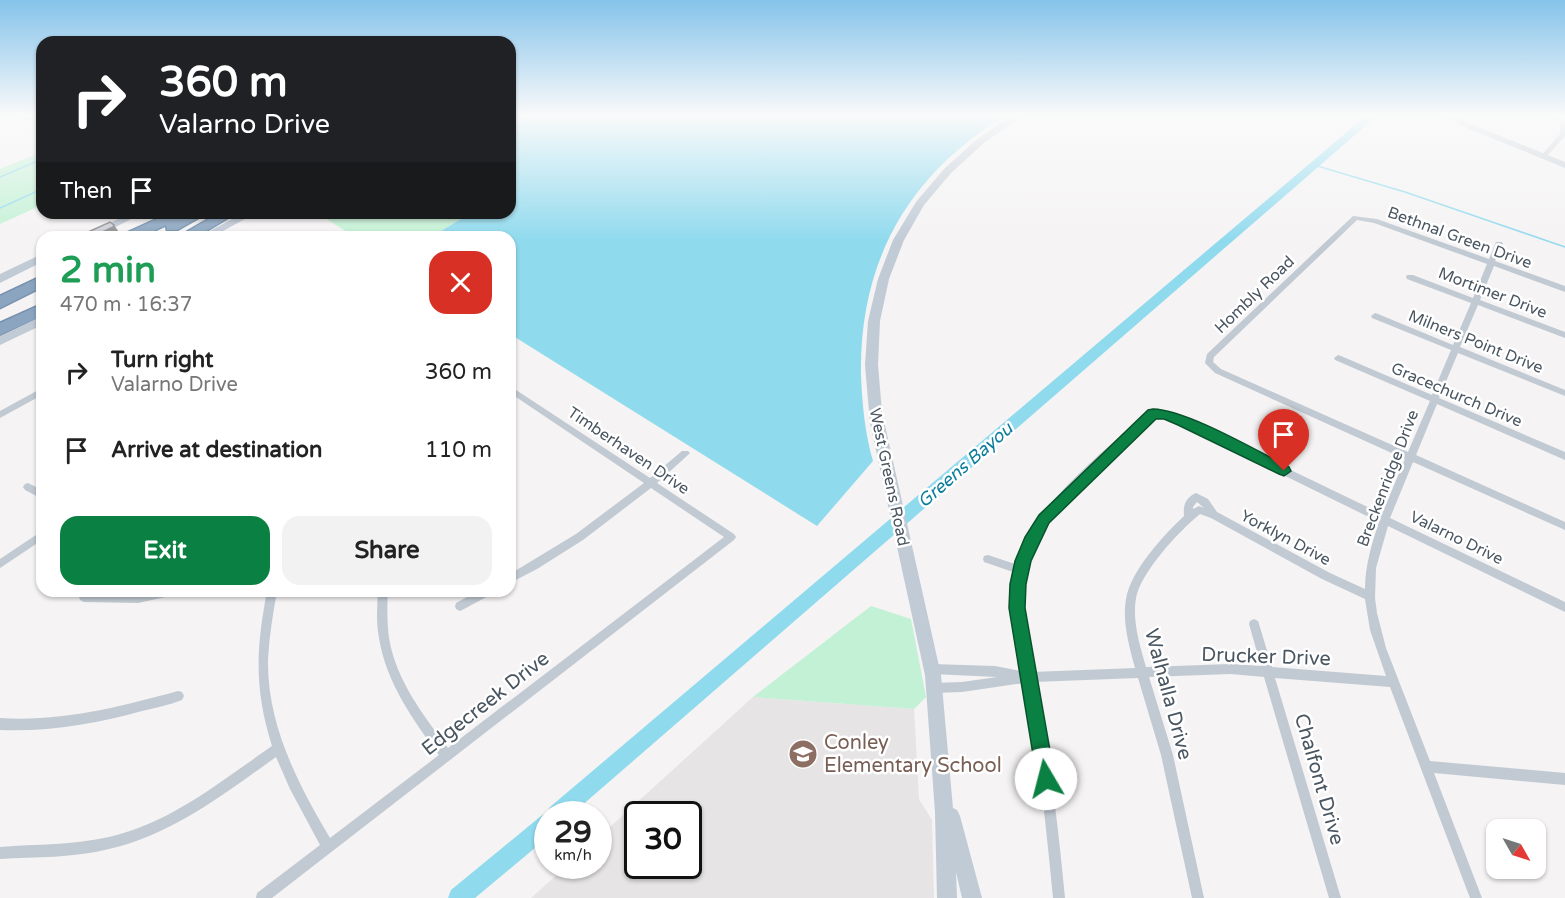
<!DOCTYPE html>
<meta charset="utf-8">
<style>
:root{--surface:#fff;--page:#f2f2f2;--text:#222;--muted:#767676;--accent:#0b8043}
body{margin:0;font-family:"Varela Round",sans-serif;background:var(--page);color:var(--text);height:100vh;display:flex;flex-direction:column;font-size:22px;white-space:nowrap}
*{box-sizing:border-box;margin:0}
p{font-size:20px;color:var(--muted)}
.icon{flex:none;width:33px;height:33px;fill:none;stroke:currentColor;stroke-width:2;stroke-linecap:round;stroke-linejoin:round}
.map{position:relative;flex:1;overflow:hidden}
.details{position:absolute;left:36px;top:231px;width:480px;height:366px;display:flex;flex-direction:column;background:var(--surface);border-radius:18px;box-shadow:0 2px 4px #0004}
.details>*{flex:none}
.hud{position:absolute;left:36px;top:36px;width:480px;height:183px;border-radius:18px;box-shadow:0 2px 4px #0004;background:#202124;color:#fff;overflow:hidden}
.needle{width:39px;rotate:129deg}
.buttons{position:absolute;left:1486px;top:819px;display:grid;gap:12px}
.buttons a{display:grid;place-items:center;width:60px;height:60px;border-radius:12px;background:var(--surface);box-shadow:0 2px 4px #0004;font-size:30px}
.speed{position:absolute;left:534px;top:801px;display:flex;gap:12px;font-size:30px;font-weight:700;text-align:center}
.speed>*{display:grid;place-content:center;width:78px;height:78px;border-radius:50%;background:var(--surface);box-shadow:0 2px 4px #0004;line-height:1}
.speed small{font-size:15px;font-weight:400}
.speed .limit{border:3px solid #111;border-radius:9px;background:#fff;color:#111}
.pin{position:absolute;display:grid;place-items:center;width:51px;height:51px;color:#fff;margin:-62px -26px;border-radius:50% 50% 50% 0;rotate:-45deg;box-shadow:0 0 6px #0007}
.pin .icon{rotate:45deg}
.me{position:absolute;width:66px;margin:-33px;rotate:352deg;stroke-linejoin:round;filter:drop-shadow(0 0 4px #0008)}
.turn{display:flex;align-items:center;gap:21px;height:126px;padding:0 24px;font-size:27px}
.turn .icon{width:78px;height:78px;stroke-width:2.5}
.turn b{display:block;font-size:42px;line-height:51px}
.then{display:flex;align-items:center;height:57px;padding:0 24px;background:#0003;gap:12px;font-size:22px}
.round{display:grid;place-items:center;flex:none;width:63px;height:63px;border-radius:18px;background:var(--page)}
.head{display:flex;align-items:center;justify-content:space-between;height:102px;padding:0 24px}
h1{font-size:36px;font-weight:800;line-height:45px;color:#1e9e55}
.primary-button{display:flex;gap:12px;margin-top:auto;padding:12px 24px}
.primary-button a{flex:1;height:69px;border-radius:18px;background:var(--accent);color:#fff;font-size:24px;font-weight:800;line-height:69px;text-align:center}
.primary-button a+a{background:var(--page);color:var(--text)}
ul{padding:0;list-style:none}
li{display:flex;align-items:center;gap:18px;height:78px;padding:0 24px}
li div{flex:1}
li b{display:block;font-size:22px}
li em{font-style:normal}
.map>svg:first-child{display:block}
</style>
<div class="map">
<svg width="1565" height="898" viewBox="0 0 1565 898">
<rect width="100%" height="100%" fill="#f5f3f3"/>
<path fill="#e6e4e5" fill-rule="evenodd" d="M753,697L914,709L919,799L932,820L934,898H531L567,866H598L599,837ZM638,814H688V866H638Z"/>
<g fill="#c3f1d5">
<polygon points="42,152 42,205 0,224 0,169"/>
<polygon points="317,213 471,213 431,237 355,237"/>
<polygon points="871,606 911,619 926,697 914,709 753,697"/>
</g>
<path fill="#90daee" d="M510,115H1007C909,173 859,261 861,375C862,403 865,434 873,461L817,526L510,334V237H431L471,213H510Z"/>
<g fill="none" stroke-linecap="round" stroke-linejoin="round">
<g stroke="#90daee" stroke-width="1.5">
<polyline points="1314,165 1405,192 1565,247"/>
<polyline points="0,177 42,159"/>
<polyline points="0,208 42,189"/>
</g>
<polygon fill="#90daee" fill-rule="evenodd" points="1367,115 1378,115 572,814 548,814 548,837 475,898 448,898 451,890 541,816 547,813 550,807"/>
<g stroke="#7690ad" stroke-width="3">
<g id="motorway">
<polygon points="170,213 207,213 177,230 167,230 166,225 141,237 122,237 124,234"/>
<polygon points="219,213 236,213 196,237 178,237"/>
<polygon points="42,276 42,287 0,308 0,296"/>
<polygon points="42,304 42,316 0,335 0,323"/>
</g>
</g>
<g fill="#c1cad2" fill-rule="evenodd">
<polygon points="8,115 20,115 42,119 42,123 11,117"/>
<polygon points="1555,115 1561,115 1565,122 1565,136 1545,158 1541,158 1541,156 1560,134 1560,124"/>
<path d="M1353,216L1377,219L1489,259L1496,242H1502L1503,244L1495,261L1565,286V292L1494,266L1480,300L1565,332V338L1478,305L1460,347L1565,390V396L1458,353L1439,398L1565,452V460L1437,404L1416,455L1565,522V530L1413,462L1390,518L1565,602V612L1388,526L1376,568L1375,598L1377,613L1386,648L1430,761L1565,773V785L1434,773L1482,898H1470L1390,687L1275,678L1341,898H1329L1264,677L1231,674L1149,677L1173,755L1204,898H1192L1161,755L1138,678L1034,682C1050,753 1058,825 1065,898H1053C1046,826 1039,754 1024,683L962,692L934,693L930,692L928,688L930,684L934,683L962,682L997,677L932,674L928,673L927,669L928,665L932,664L995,666L1021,671C1014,639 1009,605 1016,573L984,562L983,559L984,556L988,555L1018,565C1030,507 1102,454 1144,415C1156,409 1165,411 1177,415L1382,514L1405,459L1215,373L1205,363L1207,354ZM1357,220L1374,223L1487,264L1473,298L1413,275H1407L1406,277L1407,279L1471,303L1453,345L1378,314L1375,313L1371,316L1372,318L1451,350L1432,395L1341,356L1338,355L1334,358L1335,360L1430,401L1408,452L1221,369L1213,362L1214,357ZM1160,417L1175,422L1379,522C1372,543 1365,566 1365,589L1330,573L1217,512L1208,499L1196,493C1185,498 1183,506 1184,516C1163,536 1131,570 1126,599C1122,621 1129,646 1135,668L1032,672C1024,635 1017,594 1029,557C1049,502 1108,459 1150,419ZM1197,502L1204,508L1199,506L1193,509V507ZM1200,514L1211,518L1322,579L1365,599L1370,630L1386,676L1272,667L1259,624L1258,621L1254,619L1250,621L1249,624L1261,666L1231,664L1146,667C1140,646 1132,621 1136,598C1141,572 1179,531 1200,514Z"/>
<path d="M510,386L650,478L682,451H688L690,453L688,455L657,483L734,534L736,537L734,540L272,898H256L257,893L320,845L290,789L276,757C224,794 172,835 109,849C74,858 36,857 0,859V847C36,844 74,845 109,837C171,823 221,781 272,746C254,688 256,649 267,591H277C273,614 269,637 268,660C267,725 298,784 330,838L439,755C413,720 386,682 379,638C376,622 377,607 378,591H388C387,607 387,622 389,638C396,680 423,715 448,748L724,537L651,488L583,540L537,569L510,583V574L576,534L644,483L510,393Z"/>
<polygon points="42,388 42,395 0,418 0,411"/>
<polygon points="28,483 42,490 42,499 25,490 23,487 25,484"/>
<polygon points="42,531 42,540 0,568 0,559"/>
<polygon points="149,591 175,591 174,594 170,596 138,603 84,602 80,600 79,597 80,594 84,592 138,593"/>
<polygon points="478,591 493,591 492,594 464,609 460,611 456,609 455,606 456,603"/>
<path d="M178,691L182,692L184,696L182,700C169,705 155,708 142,711C95,724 48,732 0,730V718C61,722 119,707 178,691Z"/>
</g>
<g fill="#c1cbd6" fill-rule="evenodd">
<polygon points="1013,115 1024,115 984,143 951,173 924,205 904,240 889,279 880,321 878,365 882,412 941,675 953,808 957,810 960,816 982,898 962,898 956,872 957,898 937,898 935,812 925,675 870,423 865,365 868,321 878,279 893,240 916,202 944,169 977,139"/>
<polygon points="1435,115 1448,115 1565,162 1565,168"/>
<polygon points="130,213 143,213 96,237 82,237"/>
<polygon points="243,213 256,213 212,237 199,237"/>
<polygon points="42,254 42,262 0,283 0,274"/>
<polygon points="42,316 42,325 0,345 0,336"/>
</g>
<use href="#motorway" fill="#8ba5c1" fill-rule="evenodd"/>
</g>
<polygon fill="#909195" points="114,225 121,235 120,236 92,237"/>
<polygon fill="#cdcfd5" stroke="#909195" stroke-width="1.5" points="110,222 114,225 113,227 92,237 77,237"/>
<linearGradient id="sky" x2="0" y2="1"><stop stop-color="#85c3ea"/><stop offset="0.48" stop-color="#fafafa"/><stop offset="1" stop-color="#fafafa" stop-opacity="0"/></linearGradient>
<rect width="1565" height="241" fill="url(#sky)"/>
<path fill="#0b8043" stroke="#07532c" stroke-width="1.5" d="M1153,409C1187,410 1255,450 1289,467L1291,471L1284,476L1279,474L1178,425L1164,419H1156L1049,523L1031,561L1026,584L1025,608L1055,779L1052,785L1046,788L1040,785L1037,779L1009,608L1010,584L1015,561L1025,537L1039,515L1148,410Z"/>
<defs>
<g id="school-disc" transform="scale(1.5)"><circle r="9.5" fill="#8d6e63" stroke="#fff"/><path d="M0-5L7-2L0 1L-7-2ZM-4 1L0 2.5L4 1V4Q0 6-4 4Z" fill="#fff"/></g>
</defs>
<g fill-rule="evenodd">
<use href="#school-disc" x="803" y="754"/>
</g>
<g text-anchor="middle" stroke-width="5" stroke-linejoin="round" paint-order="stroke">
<g font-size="16" fill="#4a5661" stroke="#fff">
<text transform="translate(1460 237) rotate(20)" y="6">Bethnal Green Drive</text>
<text transform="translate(1493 292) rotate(21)" y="6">Mortimer Drive</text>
<text transform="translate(1254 294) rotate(-44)" y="6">Hombly Road</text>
<text transform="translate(1476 341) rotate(22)" y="6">Milners Point Drive</text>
<text transform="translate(1457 394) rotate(23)" y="6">Gracechurch Drive</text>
<text transform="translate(629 450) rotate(34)" y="6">Timberhaven Drive</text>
<text transform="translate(890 477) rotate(78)" y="6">West Greens Road</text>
<text transform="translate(1387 478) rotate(-69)" y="6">Breckenridge Drive</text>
<text transform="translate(1286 537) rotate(28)" y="6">Yorklyn Drive</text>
<text transform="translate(1457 537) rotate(26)" y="6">Valarno Drive</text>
</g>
<g font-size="18" font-style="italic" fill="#0c7c9b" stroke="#fff">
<text transform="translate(965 465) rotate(-41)" y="6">Greens Bayou</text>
</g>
<g font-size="20" fill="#4a5661" stroke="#fff">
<text transform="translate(1266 656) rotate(2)" y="7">Drucker Drive</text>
<text transform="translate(1169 694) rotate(75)" y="7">Walhalla Drive</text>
<text transform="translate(485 703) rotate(-38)" y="7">Edgecreek Drive</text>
<text transform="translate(1320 779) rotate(74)" y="7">Chalfont Drive</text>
</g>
<g font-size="20" fill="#785e54" stroke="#fff" text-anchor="start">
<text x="824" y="749">Conley<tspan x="824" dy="23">Elementary School</tspan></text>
</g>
</g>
</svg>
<div class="buttons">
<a><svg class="needle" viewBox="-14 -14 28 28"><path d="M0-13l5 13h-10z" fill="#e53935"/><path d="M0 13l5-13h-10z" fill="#767676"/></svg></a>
</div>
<div class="speed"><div>29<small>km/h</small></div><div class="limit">30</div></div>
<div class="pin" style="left:1284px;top:471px;background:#d93025"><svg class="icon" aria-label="arrive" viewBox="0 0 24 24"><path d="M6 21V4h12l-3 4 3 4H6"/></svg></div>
<svg class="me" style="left:1046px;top:779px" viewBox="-20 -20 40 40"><circle r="19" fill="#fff"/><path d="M0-13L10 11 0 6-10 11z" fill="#0b8043"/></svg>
<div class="hud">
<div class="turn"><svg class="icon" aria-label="right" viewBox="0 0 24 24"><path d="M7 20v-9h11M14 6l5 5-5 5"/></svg><div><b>360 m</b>Valarno Drive</div></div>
<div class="then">Then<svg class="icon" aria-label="arrive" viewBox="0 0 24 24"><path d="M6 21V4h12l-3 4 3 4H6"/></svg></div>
</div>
<section class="details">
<div class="head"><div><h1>2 min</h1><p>470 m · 16:37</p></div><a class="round" style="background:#d93025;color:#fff"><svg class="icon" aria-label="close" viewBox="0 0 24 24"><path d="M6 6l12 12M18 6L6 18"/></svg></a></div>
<ul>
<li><svg class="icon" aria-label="right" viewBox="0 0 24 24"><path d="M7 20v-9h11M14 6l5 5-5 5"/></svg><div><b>Turn right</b><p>Valarno Drive</p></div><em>360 m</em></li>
<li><svg class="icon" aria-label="arrive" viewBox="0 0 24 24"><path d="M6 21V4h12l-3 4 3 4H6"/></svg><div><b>Arrive at destination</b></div><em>110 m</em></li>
</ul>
<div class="primary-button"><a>Exit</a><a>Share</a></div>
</section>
</div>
